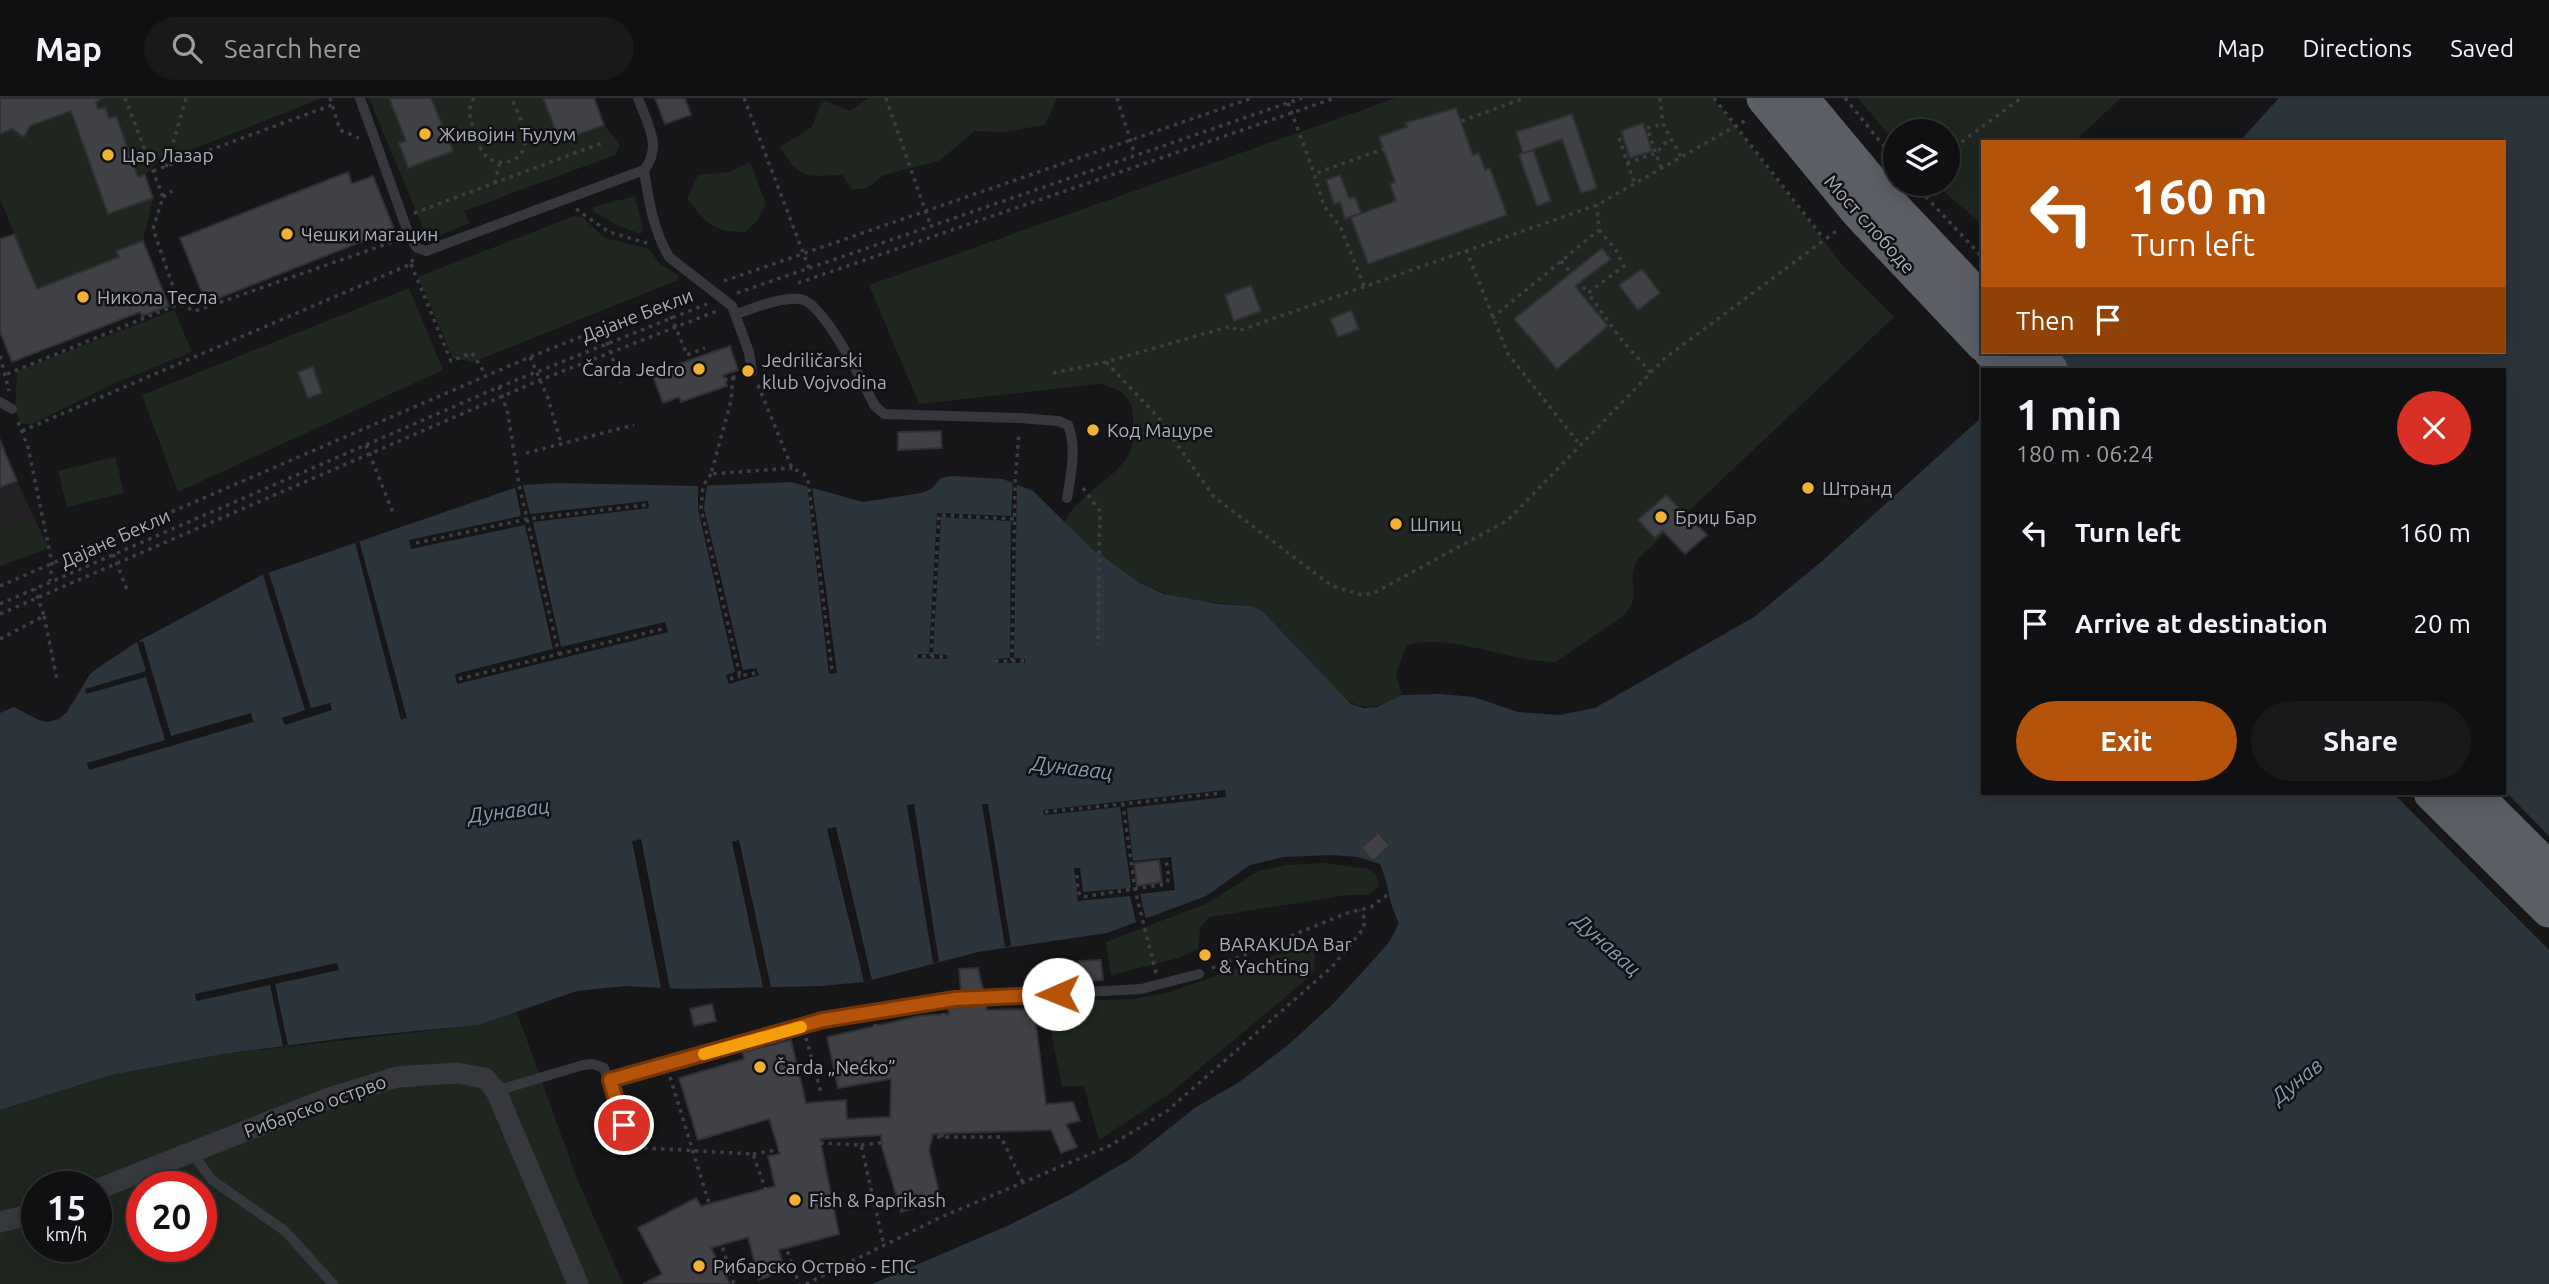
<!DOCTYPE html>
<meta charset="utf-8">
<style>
:root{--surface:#101012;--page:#19191b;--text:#f1f3f6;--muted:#9c9d9f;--line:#303032;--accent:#b45309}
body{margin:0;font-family:Ubuntu,sans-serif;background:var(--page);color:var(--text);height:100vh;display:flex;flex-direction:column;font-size:26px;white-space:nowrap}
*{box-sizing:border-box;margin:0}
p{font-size:23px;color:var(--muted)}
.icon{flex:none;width:38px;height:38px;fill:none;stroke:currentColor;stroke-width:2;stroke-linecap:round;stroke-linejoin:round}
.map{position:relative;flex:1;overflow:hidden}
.details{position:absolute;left:1981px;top:270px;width:525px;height:427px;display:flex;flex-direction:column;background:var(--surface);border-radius:0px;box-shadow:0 4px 18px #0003,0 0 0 2px var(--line)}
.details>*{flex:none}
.top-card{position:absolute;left:1981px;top:42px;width:525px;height:214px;border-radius:0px;box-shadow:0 4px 18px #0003,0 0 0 2px var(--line);background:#b45309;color:#fff;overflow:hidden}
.fabs{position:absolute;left:1883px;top:21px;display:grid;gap:14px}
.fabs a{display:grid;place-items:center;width:77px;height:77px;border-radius:50%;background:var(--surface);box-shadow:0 4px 18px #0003,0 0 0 2px var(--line);font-size:35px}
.speed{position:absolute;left:21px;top:1073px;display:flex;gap:14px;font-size:35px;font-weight:700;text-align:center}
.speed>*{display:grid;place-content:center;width:91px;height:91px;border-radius:50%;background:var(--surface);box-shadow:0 4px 18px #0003,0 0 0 2px var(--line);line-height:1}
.speed small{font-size:18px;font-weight:400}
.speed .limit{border:10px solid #d22;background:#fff;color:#111}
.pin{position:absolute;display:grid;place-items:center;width:60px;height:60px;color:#fff;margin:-30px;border:4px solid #fff;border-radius:50%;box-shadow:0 2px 7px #0007}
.me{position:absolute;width:77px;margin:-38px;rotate:269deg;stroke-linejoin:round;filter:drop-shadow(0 0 5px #0008)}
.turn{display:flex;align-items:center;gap:24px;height:147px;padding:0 35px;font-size:32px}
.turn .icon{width:91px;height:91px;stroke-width:2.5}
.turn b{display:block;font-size:49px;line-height:60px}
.then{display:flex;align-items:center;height:66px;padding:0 35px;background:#0003;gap:14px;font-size:26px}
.round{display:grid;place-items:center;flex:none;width:74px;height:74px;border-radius:37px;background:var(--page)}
.head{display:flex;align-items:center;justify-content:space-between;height:119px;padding:0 35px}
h1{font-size:42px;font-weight:700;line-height:52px}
.button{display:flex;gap:14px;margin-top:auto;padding:14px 35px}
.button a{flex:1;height:80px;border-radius:42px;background:var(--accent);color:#fff;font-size:28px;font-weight:700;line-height:80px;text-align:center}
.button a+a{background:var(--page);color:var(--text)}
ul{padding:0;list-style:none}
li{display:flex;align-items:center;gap:21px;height:91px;padding:0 35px}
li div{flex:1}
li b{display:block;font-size:26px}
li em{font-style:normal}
header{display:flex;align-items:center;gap:42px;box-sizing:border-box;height:98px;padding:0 35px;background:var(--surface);border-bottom:2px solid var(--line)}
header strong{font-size:33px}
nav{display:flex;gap:38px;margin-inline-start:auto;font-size:24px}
.search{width:490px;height:63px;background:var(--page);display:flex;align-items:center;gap:18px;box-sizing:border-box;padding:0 24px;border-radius:38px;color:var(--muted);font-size:26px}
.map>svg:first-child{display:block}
</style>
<header>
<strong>Map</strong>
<div class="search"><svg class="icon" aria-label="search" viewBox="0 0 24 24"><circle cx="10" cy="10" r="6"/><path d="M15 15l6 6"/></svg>Search here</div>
<nav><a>Map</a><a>Directions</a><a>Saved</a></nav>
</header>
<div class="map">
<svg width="2549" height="1186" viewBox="0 0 2549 1186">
<rect width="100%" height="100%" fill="#161618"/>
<polygon fill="#222225" points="0,338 17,383 48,450 0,468"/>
<g fill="#1e261f" fill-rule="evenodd">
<polygon points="94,0 323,0 155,66 145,77 138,79 116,18 109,20 98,11"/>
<polygon points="369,0 389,0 406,43 399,46 453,53 431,0 543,0 560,43 604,27 620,47 615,57 464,113 470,125 428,142"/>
<path d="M868,0H1057L1045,27L1003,34L975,33L939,63L884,77L867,90L852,92L843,77C805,78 802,83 780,49L812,29L820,7L825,3L850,13Z"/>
<path d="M1396,0H1713L1844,169L1894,219L1638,461C1624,483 1644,497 1623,518L1556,564C1511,564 1449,535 1407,547L1396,576L1402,597C1379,610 1363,615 1340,597L1261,512C1239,504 1214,506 1191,502C1141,493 1106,464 1070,431L1065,424C1078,394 1122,378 1131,352C1134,343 1133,329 1133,320C1134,298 1117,289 1098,286L919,306L869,187Z"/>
<polygon points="1858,0 2121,0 2074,44 1983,44 1983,127 1935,86 1948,86 1948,33 1895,33 1895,45"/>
<polygon points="71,13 108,116 153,100 143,143 117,153 119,159 37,191 0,101 0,36 15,30 23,37 28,29"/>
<path d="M750,64L766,106L757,123L745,134C712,134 706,125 687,100L698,77L729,74Z"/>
<polygon points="635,98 643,130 641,136 617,127 593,113 593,109"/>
<polygon points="574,118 582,119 605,140 649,151 659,165 678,177 678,182 473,264 453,260 418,179"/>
<polygon points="409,190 443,272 178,394 142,297"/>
<polygon points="174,212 192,254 115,285 32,326 21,326 15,311 17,273"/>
<polygon points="115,359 124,395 67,409 58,373"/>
<polygon points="35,422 48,450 0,468 0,428"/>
<polygon points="1324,765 1369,771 1376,776 1379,788 1369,797 1348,797 1209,819 1200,830 1198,851 1179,860 1111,877 1106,844 1208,805 1258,773 1287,767"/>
<polygon points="1305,847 1315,855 1314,871 1308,880 1169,996 1099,1042 1084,988 1062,988 1045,903 1135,901 1167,895"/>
<path d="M516,912L576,1078L623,1186H0V1012L111,977L223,956L478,927ZM37,1088H96V1148H37ZM142,1088H201V1148H142Z"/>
</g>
<path fill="#2c353c" d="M2279,0H2549V1186H872L1007,1128L1071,1096L1132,1060L1196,1009L1238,985L1288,947L1333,906L1377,858L1390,843L1399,825C1388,805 1389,786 1380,766L1358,759L1332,757L1283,759L1250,767L1206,798L1107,835L978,854L864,884L820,888L682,891L625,888L577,893L478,927L345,940L223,956L111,977L0,1012V615L14,609L39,622L48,624L59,621L67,614L90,576L99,569L137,544L262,477L523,387L556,385L698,388L791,384L863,404L921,395L931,391L941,380L951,378L1003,381L1033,393L1091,450L1140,485L1164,496L1219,506L1251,508L1261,512L1351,606L1364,610L1377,609L1402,597L1440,596L1474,599L1518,614L1559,617L1595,610L1754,519L1821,464L1983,318V695H2504V271H2029L2045,254H2504V44H2239Z"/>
<g fill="#161618">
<polygon points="1013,380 1017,382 1014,560 1025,561 1025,565 995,565 995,561 1010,560 1011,423 941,419 933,556 947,557 947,561 914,560 914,556 929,556 937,415 1011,418"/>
<polygon points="519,387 523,387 530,416 648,403 649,410 533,424 561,549 665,524 668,534 457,586 455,576 553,551 525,427 411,451 409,442 521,418 515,389"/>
<polygon points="707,387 704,410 743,572 756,570 759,577 729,586 726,577 735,574 698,411 698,388"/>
<polygon points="807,387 812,388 837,575 829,576"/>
<polygon points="359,442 407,620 401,622 355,444"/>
<polygon points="269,475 311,610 330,605 332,612 285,627 282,620 305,612 263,477"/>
<polygon points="143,543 171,638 251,615 253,624 89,672 87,665 165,642 146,579 86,596 85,591 146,573 137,544"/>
<polygon points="1225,692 1226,699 1127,710 1133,763 1171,759 1175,792 1140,796 1146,821 1136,824 1130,798 1078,803 1074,770 1080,770 1083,794 1131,790 1120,709 1044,717 1043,712"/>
<polygon points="2504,692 2549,738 2549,852 2393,695 2504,695"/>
<polygon points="914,706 939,864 933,865 907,707"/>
<polygon points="982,706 988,706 1011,848 1005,849"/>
<polygon points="836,729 872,882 864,884 827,731"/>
<polygon points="641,741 670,891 661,890 632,743"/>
<polygon points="739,742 771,889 763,889 732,744"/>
<polygon points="337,865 339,872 275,886 288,947 283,948 270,887 196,903 195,896"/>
</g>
<g fill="#404145" stroke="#303034" stroke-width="2">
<polygon points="0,0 103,0 96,5 98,11 105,9 109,20 116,18 138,79 145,77 153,100 108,116 71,13 30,28 24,39 12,31 0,36"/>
<polygon points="389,0 431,0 453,53 408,70 399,45 406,43"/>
<polygon points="543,0 594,0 604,27 560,43"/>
<polygon points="655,0 685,0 691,17 665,26"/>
<polygon points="1456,10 1473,57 1479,55 1485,72 1490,70 1507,117 1368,166 1351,119 1396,103 1390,86 1395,84 1379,39 1407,29 1405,25"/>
<polygon points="1572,16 1597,90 1581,95 1562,41 1524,55 1533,52 1551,103 1537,108 1519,57 1523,55 1516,34"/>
<polygon points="1643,25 1652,53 1630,60 1621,33"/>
<polygon points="348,74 352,86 373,78 394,131 206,205 180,140"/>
<polygon points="1340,77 1349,100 1355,99 1361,115 1345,121 1340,104 1334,106 1326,82"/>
<polygon points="14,136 37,191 119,159 116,153 143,143 169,208 142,218 140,214 12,264 0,234 0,141"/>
<polygon points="1602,150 1611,161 1575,188 1608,228 1557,271 1514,221"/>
<polygon points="1642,171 1660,195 1638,212 1619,187"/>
<polygon points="1251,187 1261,213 1234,223 1225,197"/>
<polygon points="1351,212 1359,231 1338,239 1330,221"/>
<polygon points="730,248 738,272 723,277 727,288 681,304 679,299 663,305 652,275"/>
<polygon points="313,269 322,295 308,300 298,274"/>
<polygon points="941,333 942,350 898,352 898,334"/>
<polygon points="0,343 17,383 0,389"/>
<polygon points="1666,397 1707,437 1685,456 1663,433 1655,440 1638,422"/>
<polygon points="1378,734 1390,748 1373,763 1361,750"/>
<polygon points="1159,762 1162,784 1137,788 1134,765"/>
<polygon points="1101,862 1103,882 1081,884 1079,863"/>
<polygon points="978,870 983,892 961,893 959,871"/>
<polygon points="712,906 716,923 694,928 690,911"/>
<polygon points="986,907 987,912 1034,911 1046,1006 1073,1004 1080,1023 1066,1026 1077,1049 1061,1055 1051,1032 933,1036 929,1052 941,1102 901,1114 882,1049 881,1037 820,1041 839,1136 779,1152 785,1172 759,1182 748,1139 711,1150 730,1186 643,1186 662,1176 638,1130 696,1100 701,1108 775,1088 768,1058 780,1056 769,1021 698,1042 679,980 744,961 742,954 791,942 806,1005 846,1002 847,1021 890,1019 891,981 838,990 827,939 919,918 949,916 948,910"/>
</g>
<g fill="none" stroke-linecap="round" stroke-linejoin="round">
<g stroke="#3d3f44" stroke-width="3.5" stroke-dasharray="3.5 5" stroke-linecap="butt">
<polyline points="125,0 163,99 153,131 179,206"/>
<polyline points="330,0 340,32 359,40"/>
<path d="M474,0C467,11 470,20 474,32C477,40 479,51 485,57C499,72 526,63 525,42C525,29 517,11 511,0"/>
<polyline points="744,0 809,170"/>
<polyline points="886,0 931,129"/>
<polyline points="1117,0 1135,57"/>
<polyline points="1660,0 1663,26 1681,59"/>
<polyline points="1714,0 1824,141"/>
<polyline points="1845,0 1895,62"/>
<polyline points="1288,5 1314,75"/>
<polyline points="1619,40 1634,84"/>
<polyline points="1948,54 2021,0"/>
<polyline points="1627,65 1656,55 1669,41"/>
<polyline points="166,69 186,0"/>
<polyline points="1661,70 1647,30 1663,26"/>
<polyline points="153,73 332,7"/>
<polyline points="495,85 499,66"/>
<polyline points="1914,86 1983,160"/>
<polyline points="163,99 172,93"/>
<polyline points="576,111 609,134 647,145"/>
<polyline points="414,115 602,45"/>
<polyline points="1599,132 1616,152 1624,168 1588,195 1621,241 1651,275"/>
<polyline points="1466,152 1508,256 1581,348"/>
<polyline points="1561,163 1588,195"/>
<polyline points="411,166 451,263 472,255 486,277"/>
<polyline points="724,183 1252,0"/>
<polyline points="798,185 1335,0"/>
<polyline points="1364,188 1341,130 1324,108 1314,76 1525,0"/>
<polyline points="737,195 1302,0"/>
<polyline points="671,218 687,257 705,250"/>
<polyline points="1492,220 1599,132 1597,107"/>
<polyline points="607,244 621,285"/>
<polyline points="0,258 9,293"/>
<polyline points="530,259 548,300 561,345"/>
<polyline points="1106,264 1158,319 1214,399 1332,488 1362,497 1374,495 1508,422 1665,260 1839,131"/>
<polyline points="1053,275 1106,264 1231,228 1238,233 1597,107 1748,21"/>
<polyline points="7,276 179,206 195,213 398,142"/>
<polyline points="733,279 731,303 711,376 792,370"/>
<polyline points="724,282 738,278"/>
<polyline points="758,287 792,370 804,376 808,382 832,572"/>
<polyline points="18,324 28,349 52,465 50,483"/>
<polyline points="22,333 411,166 413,161"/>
<polyline points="366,347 393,415"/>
<polyline points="526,355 634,327"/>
<polyline points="711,376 703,388 701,410 740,578 755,575"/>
<polyline points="1083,390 1100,413 1098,547"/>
<polyline points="416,445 527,421 646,407"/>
<polyline points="113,456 127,492"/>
<polyline points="0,488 530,259 691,195"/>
<polyline points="0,506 499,289 707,206"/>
<polyline points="0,516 540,282 717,213"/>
<polyline points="44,518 57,581"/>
<polyline points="0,541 44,518 35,491"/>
<polyline points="559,556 662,531"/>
<polyline points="914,558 947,559"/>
<polyline points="931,558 939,417 1014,421"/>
<polyline points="995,563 1025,563"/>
<polyline points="1012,563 1015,385 1019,335"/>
<polyline points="459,581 559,556 519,387 508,316 499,289"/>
<polyline points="730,581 740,578"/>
<polyline points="1045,714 1123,706"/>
<polyline points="1077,777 1078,794 1082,799 1166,786 1169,780 1166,762"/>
<polyline points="1212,870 1347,815 1371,809 1387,797"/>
<polyline points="1156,875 1135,792 1123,706 1222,695"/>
<polyline points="991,914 999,1008"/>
<polyline points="875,926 888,984"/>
<polyline points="806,940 821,995"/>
<polyline points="670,979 734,1186"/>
<polyline points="942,1039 941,1011 958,1008 943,915"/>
<polyline points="861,1047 935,1039 1001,1039 1023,1085"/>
<polyline points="644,1050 753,1056 799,1186"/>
<polyline points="753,1056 819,1045 861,1047 884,1148"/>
<polyline points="806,1186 939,1120 1109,1048 1167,1013 1332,869 1363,831 1365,821 1360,812"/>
</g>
<g stroke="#37383d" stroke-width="10">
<path d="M360,0L409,137L417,150L426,153L644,72C663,49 647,25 638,0"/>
<path d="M644,72C649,104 653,131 669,159L732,208L749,254L752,274"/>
<path d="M736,216C755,210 779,199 800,201C824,204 863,286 875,308L884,316L1020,320L1058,323L1068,327C1077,349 1071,377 1067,400"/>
<polyline points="0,304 12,311"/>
<polyline points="610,982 823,922 955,901 1141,891 1199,876"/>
<polyline points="496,993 583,967 593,966 604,970 631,1049"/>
<polyline points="192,1055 212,1082 285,1133 333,1186"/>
</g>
<g stroke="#37383d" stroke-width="21">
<polyline points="96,1092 329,1000 397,979 456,975 485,980 496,993 578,1186"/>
<polyline points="0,1124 37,1115"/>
</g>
<g stroke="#5b5e65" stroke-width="35">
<polyline points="1991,254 2008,271"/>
<polyline points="2032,254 2050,271"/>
<polyline points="2431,695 2549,812"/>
<polyline points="2473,695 2549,771"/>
</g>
<g stroke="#5b5e65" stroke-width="35">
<polyline points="1764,0 1860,116 1983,246"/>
<polyline points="1801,0 1881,96 1983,204"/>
</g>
</g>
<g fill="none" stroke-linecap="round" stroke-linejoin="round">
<g stroke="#753606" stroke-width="18">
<polyline id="route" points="624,1027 610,982 823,922 955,901 1058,896"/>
</g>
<use href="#route" stroke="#b45309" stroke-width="12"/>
<polyline stroke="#f59e0b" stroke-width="12" points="704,956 801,929"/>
</g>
<g fill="#f2b134" stroke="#111113" stroke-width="2.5">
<circle cx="425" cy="36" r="7"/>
<circle cx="108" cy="57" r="7"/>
<circle cx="287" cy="136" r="7"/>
<circle cx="83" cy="199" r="7"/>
<circle cx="699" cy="271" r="7"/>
<circle cx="748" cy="273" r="7"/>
<circle cx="1093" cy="332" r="7"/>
<circle cx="1808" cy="390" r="7"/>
<circle cx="1661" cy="419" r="7"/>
<circle cx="1396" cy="426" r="7"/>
<circle cx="1205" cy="857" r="7"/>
<circle cx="760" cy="969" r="7"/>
<circle cx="795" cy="1102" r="7"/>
<circle cx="699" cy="1168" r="7"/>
</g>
<g text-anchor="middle" stroke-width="5" stroke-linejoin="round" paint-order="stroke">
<g font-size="19" fill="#a8adb8" stroke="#111113" text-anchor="start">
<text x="439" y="43">Живојин Ћулум</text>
<text x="122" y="64">Цар Лазар</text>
<text x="301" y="143">Чешки магацин</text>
<text x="97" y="206">Никола Тесла</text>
<text x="762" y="269">Jedriličarski<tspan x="762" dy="22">klub Vojvodina</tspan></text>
<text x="685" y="278" text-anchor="end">Čarda Jedro</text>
<text x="1107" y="339">Код Мацуре</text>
<text x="1822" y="397">Штранд</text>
<text x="1675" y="426">Бриџ Бар</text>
<text x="1410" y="433">Шпиц</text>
<text x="1219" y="853">BARAKUDA Bar<tspan x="1219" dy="22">&amp; Yachting</tspan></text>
<text x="774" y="976">Čarda „Nećko”</text>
<text x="809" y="1109">Fish &amp; Paprikash</text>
<text x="713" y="1175">Рибарско Острво - ЕПС</text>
</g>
<g font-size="19" fill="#a8adb8" stroke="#111113">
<text transform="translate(1870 126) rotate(48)" y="7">Мост слободе</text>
<text transform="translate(637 217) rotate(-21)" y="7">Дајане Бекли</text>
<text transform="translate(115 440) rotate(-24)" y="7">Дајане Бекли</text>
<text transform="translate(315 1008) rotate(-20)" y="7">Рибарско острво</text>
</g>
<g font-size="21" font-style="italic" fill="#7f9bb3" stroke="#111113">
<text transform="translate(1072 670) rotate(7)" y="7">Дунавац</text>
<text transform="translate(509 713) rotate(-7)" y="7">Дунавац</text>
<text transform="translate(1607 847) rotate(42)" y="7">Дунавац</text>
<text transform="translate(2297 983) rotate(-39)" y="7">Дунав</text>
</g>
</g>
</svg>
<div class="fabs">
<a><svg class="icon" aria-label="layers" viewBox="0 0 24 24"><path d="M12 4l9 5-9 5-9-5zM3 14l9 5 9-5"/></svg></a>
</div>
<div class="speed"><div>15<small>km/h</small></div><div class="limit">20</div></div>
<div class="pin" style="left:624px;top:1027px;background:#d93025"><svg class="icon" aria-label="arrive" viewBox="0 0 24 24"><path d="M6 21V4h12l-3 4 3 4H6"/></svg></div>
<svg class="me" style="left:1058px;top:896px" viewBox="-20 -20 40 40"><circle r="19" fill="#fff"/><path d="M0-13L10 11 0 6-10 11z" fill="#b45309"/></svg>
<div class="top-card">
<div class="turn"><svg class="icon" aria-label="left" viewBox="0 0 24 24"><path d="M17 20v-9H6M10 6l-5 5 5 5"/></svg><div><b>160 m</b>Turn left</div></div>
<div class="then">Then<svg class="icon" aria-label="arrive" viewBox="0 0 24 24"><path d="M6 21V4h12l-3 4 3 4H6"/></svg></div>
</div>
<section class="details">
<div class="head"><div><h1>1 min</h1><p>180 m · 06:24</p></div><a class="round" style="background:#d93025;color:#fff"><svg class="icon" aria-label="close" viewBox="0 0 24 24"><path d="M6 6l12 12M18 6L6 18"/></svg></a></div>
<ul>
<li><svg class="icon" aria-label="left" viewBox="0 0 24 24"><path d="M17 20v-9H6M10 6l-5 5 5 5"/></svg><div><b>Turn left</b></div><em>160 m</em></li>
<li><svg class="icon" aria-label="arrive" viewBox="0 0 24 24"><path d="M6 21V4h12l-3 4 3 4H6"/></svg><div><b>Arrive at destination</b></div><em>20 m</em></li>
</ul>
<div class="button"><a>Exit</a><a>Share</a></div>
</section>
</div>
